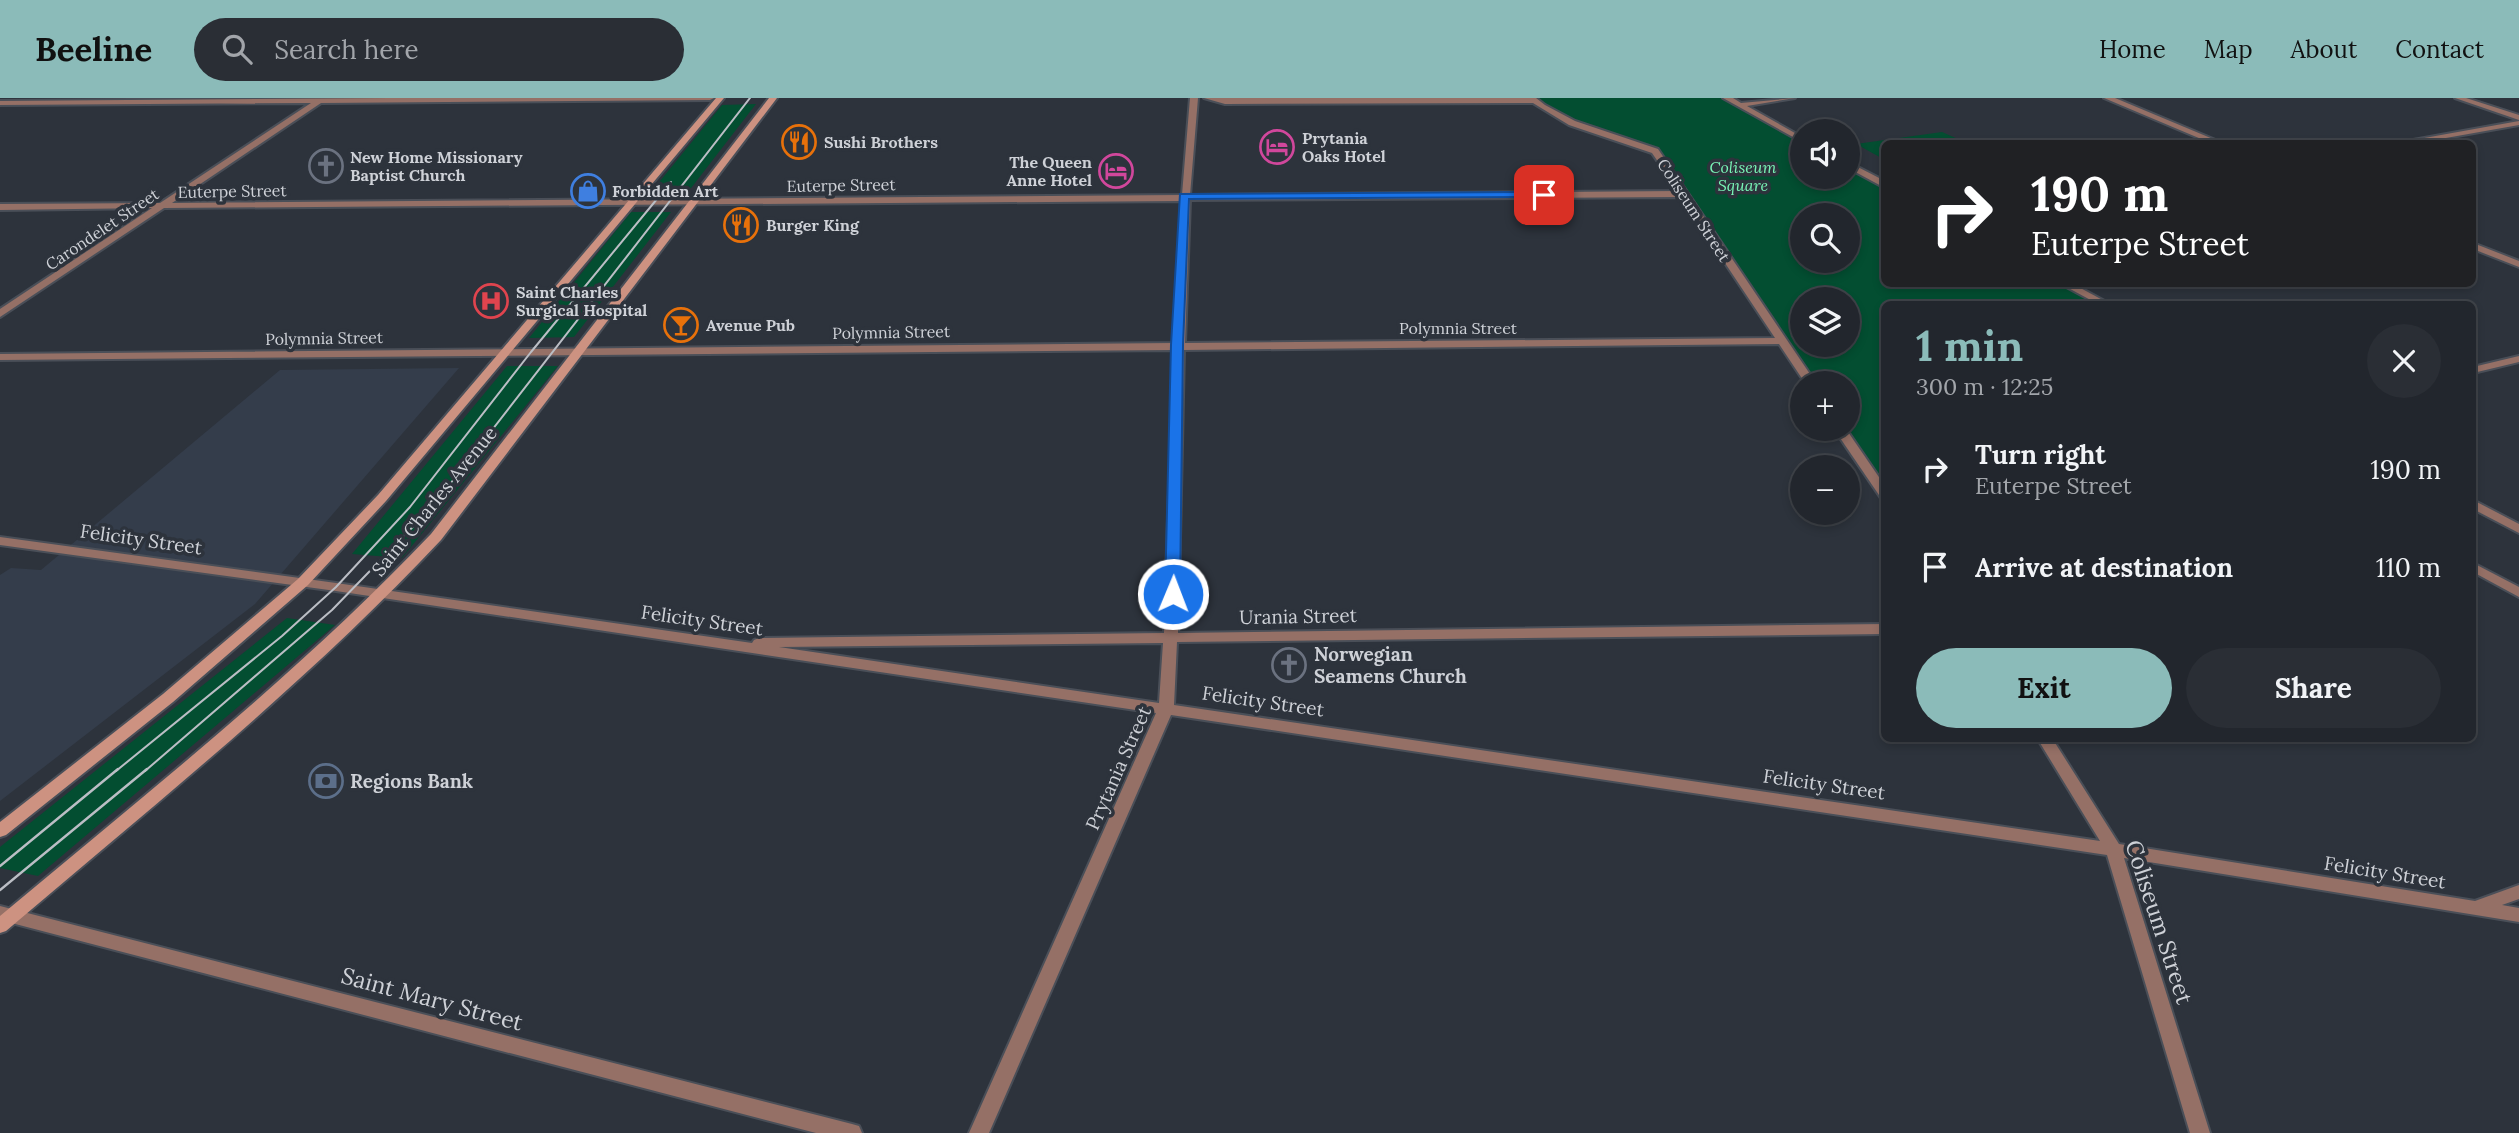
<!DOCTYPE html>
<meta charset="utf-8">
<style>
:root{--surface:#22262d;--page:#2a2e35;--text:#f1f3f6;--muted:#a2a5aa;--line:#3f4349;--accent:#8bbbb9}
body{margin:0;font-family:Lora,serif;background:var(--page);color:var(--text);height:100vh;display:flex;flex-direction:column;font-size:26px;white-space:nowrap}
*{box-sizing:border-box;margin:0}
p{font-size:23px;color:var(--muted)}
.icon{flex:none;width:38px;height:38px;fill:none;stroke:currentColor;stroke-width:2;stroke-linecap:round;stroke-linejoin:round}
.map{position:relative;flex:1;overflow:hidden}
.side{position:absolute;left:1881px;top:203px;width:595px;height:441px;display:flex;flex-direction:column;background:var(--surface);border-radius:10px;box-shadow:0 4px 10px #0003,0 0 0 2px var(--line)}
.side>*{flex:none}
.guide{position:absolute;left:1881px;top:42px;width:595px;height:147px;border-radius:10px;box-shadow:0 4px 10px #0003,0 0 0 2px var(--line);background:#202124;color:#fff;overflow:hidden}
.controls{position:absolute;left:1790px;top:21px;display:grid;gap:14px}
.controls a{display:grid;place-items:center;width:70px;height:70px;border-radius:50%;background:var(--surface);box-shadow:0 4px 10px #0003,0 0 0 2px var(--line);font-size:35px}
.pin{position:absolute;display:grid;place-items:center;width:60px;height:60px;color:#fff;margin:-30px;border-radius:14px;box-shadow:0 4px 10px #0006}
.me{position:absolute;width:77px;margin:-38px;rotate:1deg;stroke-linejoin:round;filter:drop-shadow(0 0 5px #0008)}
.turn{display:flex;align-items:center;gap:24px;height:147px;padding:0 35px;font-size:32px}
.turn .icon{width:91px;height:91px;stroke-width:2.5}
.turn b{display:block;font-size:49px;line-height:60px}
.round{display:grid;place-items:center;flex:none;width:74px;height:74px;border-radius:37px;background:var(--page)}
.summary{display:flex;align-items:center;justify-content:space-between;height:119px;padding:0 35px}
h1{font-size:42px;font-weight:800;line-height:52px;color:var(--accent)}
.cta{display:flex;gap:14px;margin-top:auto;padding:14px 35px}
.cta a{flex:1;height:80px;border-radius:42px;background:var(--accent);color:#111;font-size:28px;font-weight:800;line-height:80px;text-align:center}
.cta a+a{background:var(--page);color:var(--text)}
ul{padding:0;list-style:none}
li{display:flex;align-items:center;gap:21px;height:98px;padding:0 35px}
li div{flex:1}
li b{display:block;font-size:26px}
li em{font-style:normal}
header{display:flex;align-items:center;gap:42px;box-sizing:border-box;height:98px;padding:0 35px;background:var(--accent);color:#111}
header strong{font-size:33px}
nav{display:flex;gap:38px;margin-inline-start:auto;font-size:24px}
.search{width:490px;height:63px;background:var(--page);display:flex;align-items:center;gap:18px;box-sizing:border-box;padding:0 24px;border-radius:38px;color:var(--muted);font-size:26px}
.map>svg:first-child{display:block}
</style>
<header>
<strong>Beeline</strong>
<div class="search"><svg class="icon" aria-label="search" viewBox="0 0 24 24"><circle cx="10" cy="10" r="6"/><path d="M15 15l6 6"/></svg>Search here</div>
<nav><a>Home</a><a>Map</a><a>About</a><a>Contact</a></nav>
</header>
<div class="map">
<svg width="2519" height="1035" viewBox="0 0 2519 1035">
<rect width="100%" height="100%" fill="#2d333c"/>
<polygon fill="#343d4b" points="459,270 255,506 0,703 0,477 11,470 41,472 280,272"/>
<g fill="#034e31" fill-rule="evenodd">
<path d="M1531,0H1727L1802,42V79H1848V67L1885,87V186H2066L2105,206H1885V397L1840,331H1848V285H1810L1655,53L1555,17ZM1802,117H1848V163H1802ZM1802,201H1848V247H1802Z"/>
<polygon points="756,6 688,94 651,94 722,7"/>
<polygon points="1942,34 1967,45 1885,46 1885,62 1856,46"/>
<polygon points="631,114 671,114 574,239 529,240"/>
<polygon points="507,268 558,268 402,460 352,456"/>
<polygon points="287,520 335,527 38,778 0,770 0,749"/>
</g>
<g fill="none" stroke-linecap="round" stroke-linejoin="round">
<g stroke="#4a4f58" stroke-width="4">
<g id="minor">
<path d="M389,0H714L710,2L321,5L172,105L1182,97L1190,0H1198L1190,97L1678,93L1652,55L1569,27L1533,5L1225,6L1204,0H1536L1545,7L1575,23L1658,51L1816,285H1805L1779,246L1184,252L1178,535L1885,526V536L1177,544L1174,607L2100,743L2037,640H2052L2119,746L2475,803L2519,787V801L2502,807L2519,810V824L2124,760L2210,1035H2190L2107,757L1171,617L989,1035H969L1156,615L336,493L0,447V439L336,485L752,545L754,542L759,540L1164,535L1174,252L0,262V256L1174,245L1181,103L164,110L0,219V211L152,110L0,112V106L160,105L311,5L0,7V3ZM1681,99L1775,240L1185,245L1190,102ZM1163,545L1159,605L779,549Z"/>
<polygon points="1723,0 1733,0 1741,5 1795,0 1747,8 1802,39 1802,44"/>
<polygon points="2455,0 2466,0 2519,17 2519,22"/>
<polygon points="2519,23 2519,27 2412,46 2391,46"/>
<polygon points="1848,64 1885,83 1885,90 1848,70"/>
<polygon points="2061,186 2073,186 2110,206 2098,206"/>
<polygon points="2519,258 2519,264 2473,275 2473,269"/>
<polygon points="1834,331 1846,331 1885,388 1885,401 1881,400"/>
<polygon points="2473,402 2519,426 2519,435 2473,411"/>
<polygon points="2473,465 2519,489 2519,499 2473,474"/>
<polygon points="0,808 852,1026 859,1028 862,1035 816,1035 0,822"/>
</g>
</g>
<g stroke="#4a4f58" stroke-width="4">
<g id="tertiary">
<polygon points="2104,0 2115,0 2225,46 2213,46"/>
<polygon points="2473,145 2519,163 2519,169 2473,151"/>
</g>
</g>
<g stroke="#4a4f58" stroke-width="4">
<g id="secondary">
<polygon points="716,0 724,0 386,403 308,487 173,604 6,737 0,739 0,724 163,596 298,481 378,397"/>
<path d="M769,0H777L441,442C307,585 155,706 6,833L0,835V818C148,694 298,576 431,436Z"/>
</g>
</g>
<use href="#minor" fill="#957066" fill-rule="evenodd"/>
<use href="#tertiary" fill="#957066" fill-rule="evenodd"/>
<use href="#secondary" fill="#cd9281" fill-rule="evenodd"/>
<g stroke="#bbbec5" stroke-width="2">
<polyline points="116,673 282,538 336,489 410,409 531,254 671,84"/>
<polyline points="145,673 332,512 433,408 750,0"/>
</g>
<g stroke="#bbbec5" stroke-width="2.5">
<polyline points="0,768 118,671"/>
<polyline points="0,792 147,671"/>
</g>
</g>
<polygon fill="#1a73e8" stroke="#114b97" stroke-width="2" points="1544,94 1549,97 1548,99 1189,101 1183,247 1180,496 1173,500 1167,499 1165,496 1171,247 1180,96"/>
<defs>
<g id="restaurant-ring" transform="scale(1.75)"><circle r="9.5" fill="#2d333c" stroke="#e8710a" stroke-width="1.5"/><path d="M-5-6h1v4h1v-4h1v4h1v-4h1v5L-1.5 .5V6h-2V.5L-5-1ZM5-6V6H3V1.5H1.5Q1.5-4 5-6Z" fill="#e8710a"/></g>
<g id="hotel-ring" transform="scale(1.75)"><circle r="9.5" fill="#2d333c" stroke="#d1479c" stroke-width="1.5"/><path d="M-6-4.5h1.5V1H6V5H4.5V3h-9V5H-6ZM-4 0a1.8 1.8 0 1 1 3.6 0ZM.5 0V-2.5h3Q6-2.5 6 0Z" fill="#d1479c"/></g>
<g id="church-ring" transform="scale(1.75)"><circle r="9.5" fill="#2d333c" stroke="#6b7280" stroke-width="1.5"/><path d="M-1.2-6h2.4v3.5h3.3v2.4h-3.3V6h-2.4V-.1h-3.3v-2.4h3.3Z" fill="#6b7280"/></g>
<g id="shop-ring" transform="scale(1.75)"><circle r="9.5" fill="#2d333c" stroke="#3f7fe0" stroke-width="1.5"/><path d="M-5-2.5h2.3a2.7 3.5 0 0 1 5.4 0H5L5.5 6h-11ZM-1.5-2.5h3a1.5 2.3 0 0 0-3 0Z" fill="#3f7fe0"/></g>
<g id="hospital-ring" transform="scale(1.75)"><circle r="9.5" fill="#2d333c" stroke="#e0444e" stroke-width="1.5"/><path d="M-5-5h3v3.5h4V-5h3V5h-3V1.5h-4V5h-3Z" fill="#e0444e"/></g>
<g id="bar-ring" transform="scale(1.75)"><circle r="9.5" fill="#2d333c" stroke="#e8710a" stroke-width="1.5"/><path d="M-6-5H6L.8 .8V4.5H3.5V6h-7V4.5H-.8V.8Z" fill="#e8710a"/></g>
<g id="bank-ring" transform="scale(1.75)"><circle r="9.5" fill="#2d333c" stroke="#5c6f8a" stroke-width="1.5"/><path d="M-6-4H6V4H-6ZM0-2.3a2.3 2.3 0 1 0 0 4.6a2.3 2.3 0 1 0 0-4.6Z" fill="#5c6f8a"/></g>
</defs>
<g fill-rule="evenodd">
<use href="#restaurant-ring" x="799" y="44"/>
<use href="#hotel-ring" x="1277" y="49"/>
<use href="#church-ring" x="326" y="68"/>
<use href="#hotel-ring" x="1116" y="73"/>
<use href="#shop-ring" x="588" y="93"/>
<use href="#restaurant-ring" x="741" y="127"/>
<use href="#hospital-ring" x="491" y="203"/>
<use href="#bar-ring" x="681" y="227"/>
<use href="#church-ring" x="1289" y="567"/>
<use href="#bank-ring" x="326" y="683"/>
</g>
<g text-anchor="middle" stroke-width="7" stroke-linejoin="round" paint-order="stroke">
<g font-size="16" font-weight="bold" fill="#ced1d7" stroke="#2d333c" text-anchor="start">
<text x="1302" y="46">Prytania<tspan x="1302" dy="18">Oaks Hotel</tspan></text>
<text x="824" y="50">Sushi Brothers</text>
<text x="350" y="65">New Home Missionary<tspan x="350" dy="18">Baptist Church</tspan></text>
<text x="1092" y="70" text-anchor="end">The Queen<tspan x="1092" dy="18">Anne Hotel</tspan></text>
<text x="612" y="99">Forbidden Art</text>
<text x="766" y="133">Burger King</text>
<text x="516" y="200">Saint Charles<tspan x="516" dy="18">Surgical Hospital</tspan></text>
<text x="706" y="233">Avenue Pub</text>
</g>
<g font-size="16" font-style="italic" fill="#79f4b6" stroke="#2d333c">
<text x="1743" y="75">Coliseum<tspan x="1743" dy="18">Square</tspan></text>
</g>
<g font-size="16" fill="#ced1d7" stroke="#2d333c">
<text transform="translate(841 87) rotate(-1)" y="6">Euterpe Street</text>
<text transform="translate(232 93) rotate(-1)" y="6">Euterpe Street</text>
<text transform="translate(1694 112) rotate(57)" y="6">Coliseum Street</text>
<text transform="translate(102 131) rotate(-34)" y="6">Carondelet Street</text>
<text x="1458" y="236">Polymnia Street</text>
<text transform="translate(891 234) rotate(-1)" y="6">Polymnia Street</text>
<text transform="translate(324 240) rotate(-1)" y="6">Polymnia Street</text>
</g>
<g font-size="19" fill="#ced1d7" stroke="#2d333c">
<text transform="translate(434 403) rotate(-51)" y="7">Saint Charles Avenue</text>
<text transform="translate(141 441) rotate(8)" y="7">Felicity Street</text>
<text transform="translate(1298 518) rotate(-1)" y="7">Urania Street</text>
<text transform="translate(702 522) rotate(8)" y="7">Felicity Street</text>
<text transform="translate(1263 603) rotate(8)" y="7">Felicity Street</text>
<text transform="translate(1118 670) rotate(-66)" y="7">Prytania Street</text>
<text transform="translate(1824 686) rotate(8)" y="7">Felicity Street</text>
<text transform="translate(2385 774) rotate(9)" y="7">Felicity Street</text>
</g>
<g font-size="19" font-weight="bold" fill="#ced1d7" stroke="#2d333c" text-anchor="start">
<text x="1314" y="563">Norwegian<tspan x="1314" dy="22">Seamens Church</tspan></text>
<text x="350" y="690">Regions Bank</text>
</g>
<g font-size="23" fill="#ced1d7" stroke="#2d333c">
<text transform="translate(2159 824) rotate(72)" y="8">Coliseum Street</text>
<text transform="translate(432 901) rotate(15)" y="8">Saint Mary Street</text>
</g>
</g>
</svg>
<div class="controls">
<a><svg class="icon" aria-label="sound" viewBox="0 0 24 24"><path d="M4 9h4l5-4v14l-5-4H4zM17 9q2 3 0 6"/></svg></a>
<a><svg class="icon" aria-label="search" viewBox="0 0 24 24"><circle cx="10" cy="10" r="6"/><path d="M15 15l6 6"/></svg></a>
<a><svg class="icon" aria-label="layers" viewBox="0 0 24 24"><path d="M12 4l9 5-9 5-9-5zM3 14l9 5 9-5"/></svg></a>
<a>+</a>
<a>−</a>
</div>
<div class="pin" style="left:1544px;top:97px;background:#d93025"><svg class="icon" aria-label="arrive" viewBox="0 0 24 24"><path d="M6 21V4h12l-3 4 3 4H6"/></svg></div>
<svg class="me" style="left:1173px;top:496px" viewBox="-20 -20 40 40"><circle r="17" fill="#1a73e8" stroke="#fff" stroke-width="3"/><path d="M0-11L8 9 0 5-8 9z" fill="#fff"/></svg>
<div class="guide">
<div class="turn"><svg class="icon" aria-label="right" viewBox="0 0 24 24"><path d="M7 20v-9h11M14 6l5 5-5 5"/></svg><div><b>190 m</b>Euterpe Street</div></div>
</div>
<section class="side">
<div class="summary"><div><h1>1 min</h1><p>300 m · 12:25</p></div><a class="round"><svg class="icon" aria-label="close" viewBox="0 0 24 24"><path d="M6 6l12 12M18 6L6 18"/></svg></a></div>
<ul>
<li><svg class="icon" aria-label="right" viewBox="0 0 24 24"><path d="M7 20v-9h11M14 6l5 5-5 5"/></svg><div><b>Turn right</b><p>Euterpe Street</p></div><em>190 m</em></li>
<li><svg class="icon" aria-label="arrive" viewBox="0 0 24 24"><path d="M6 21V4h12l-3 4 3 4H6"/></svg><div><b>Arrive at destination</b></div><em>110 m</em></li>
</ul>
<div class="cta"><a>Exit</a><a>Share</a></div>
</section>
</div>
